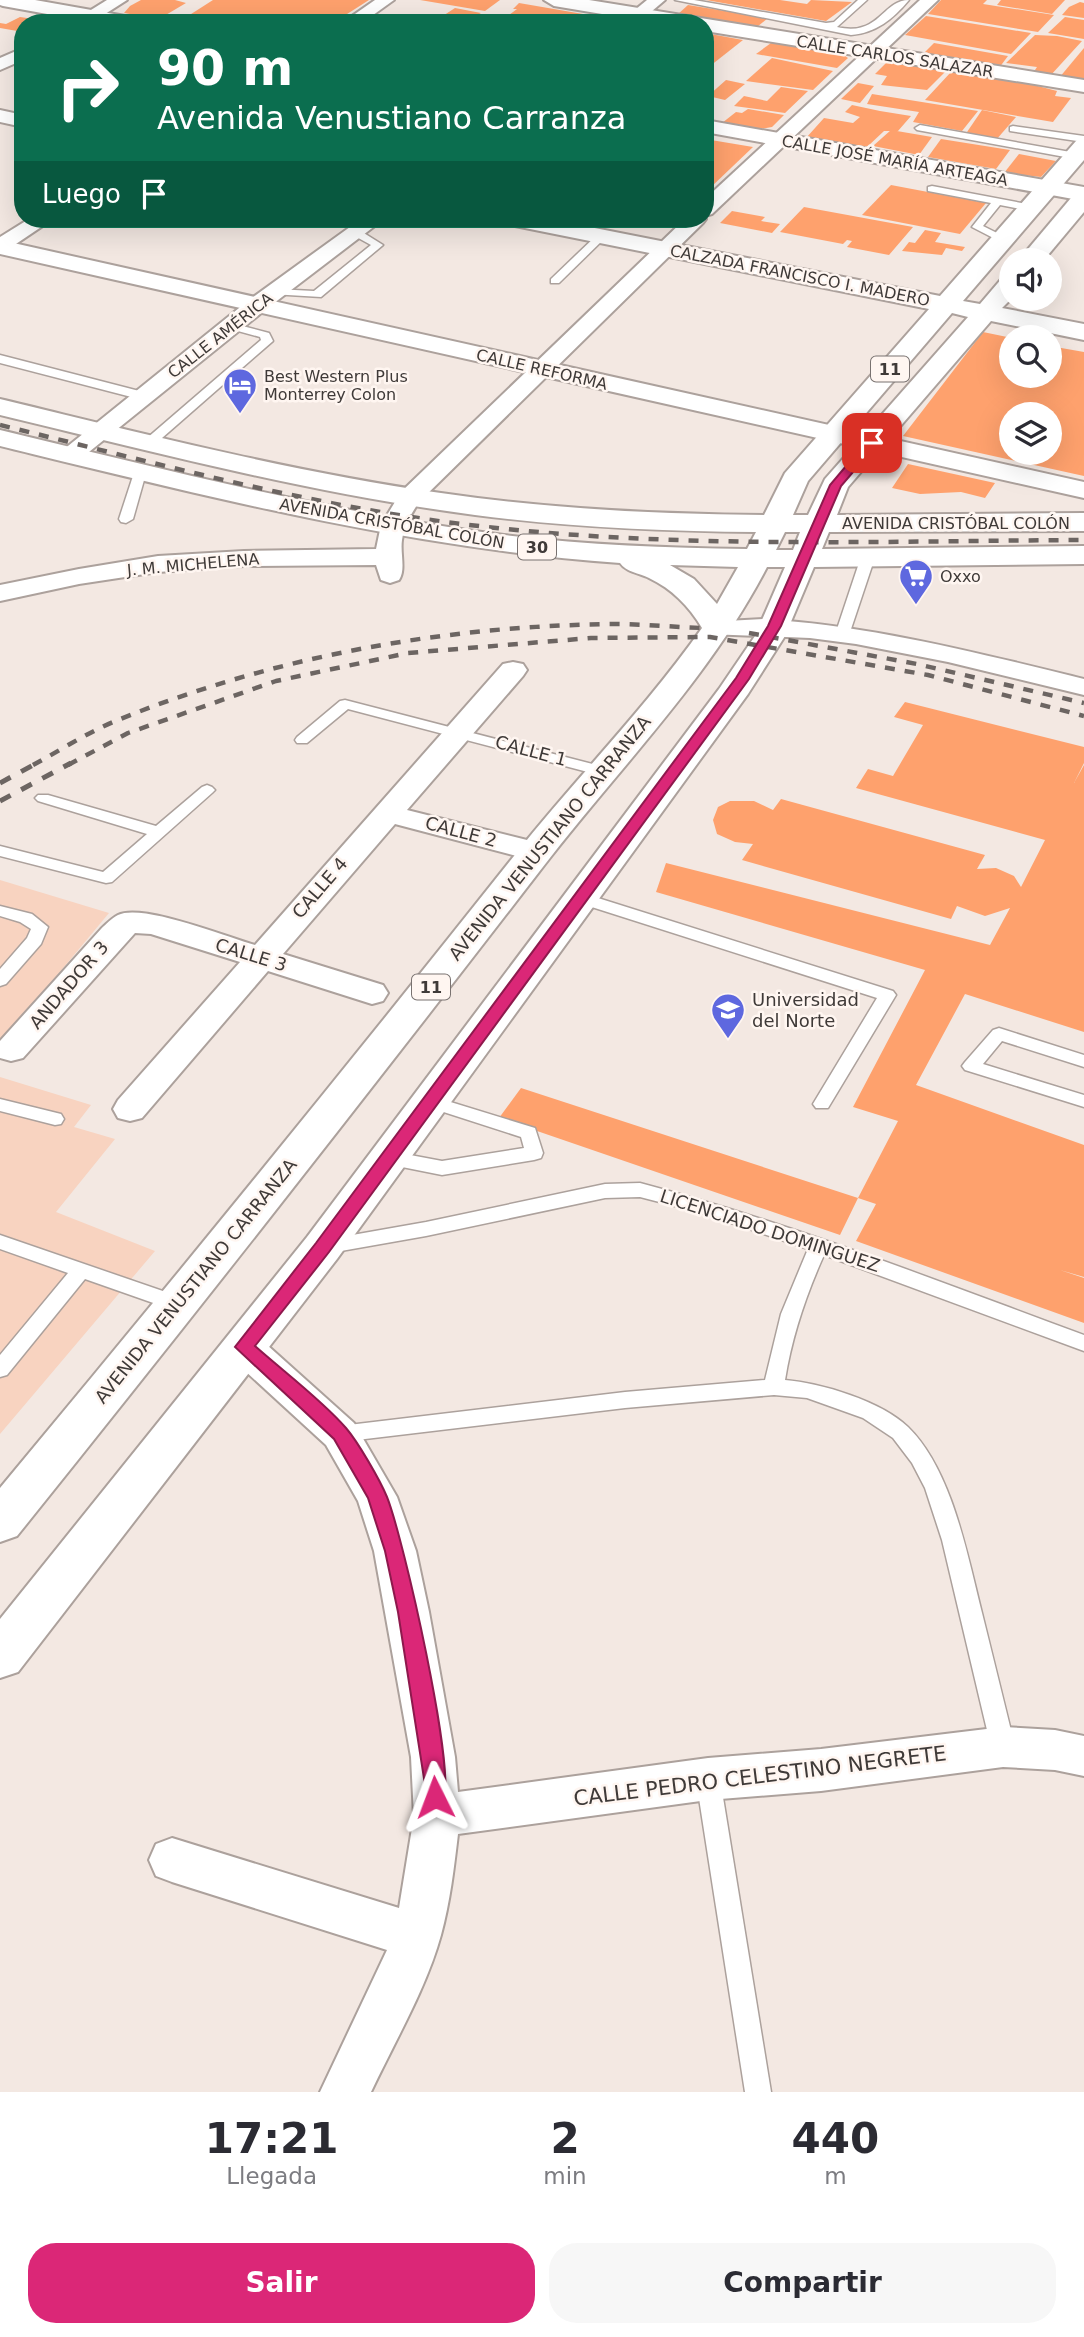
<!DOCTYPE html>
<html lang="es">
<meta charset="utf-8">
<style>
:root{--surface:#fff;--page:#f7f7f7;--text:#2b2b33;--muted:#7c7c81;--accent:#db2777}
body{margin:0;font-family:"DejaVu Sans",sans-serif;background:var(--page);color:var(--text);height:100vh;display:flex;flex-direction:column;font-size:26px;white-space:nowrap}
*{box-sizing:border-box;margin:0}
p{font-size:23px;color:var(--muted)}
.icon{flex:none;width:38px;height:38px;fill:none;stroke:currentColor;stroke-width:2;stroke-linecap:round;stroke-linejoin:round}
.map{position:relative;height:2092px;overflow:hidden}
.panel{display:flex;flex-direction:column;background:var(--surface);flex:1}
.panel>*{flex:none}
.hud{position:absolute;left:14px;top:14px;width:700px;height:214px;border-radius:28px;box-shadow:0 7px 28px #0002;background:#0b6e4f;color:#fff;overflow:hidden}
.fabs{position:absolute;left:999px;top:248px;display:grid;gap:14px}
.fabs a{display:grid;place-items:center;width:63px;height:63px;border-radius:50%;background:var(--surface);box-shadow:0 7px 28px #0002;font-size:35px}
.pin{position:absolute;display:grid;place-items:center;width:60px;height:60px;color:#fff;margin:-30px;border-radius:14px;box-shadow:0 4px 10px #0006}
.me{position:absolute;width:77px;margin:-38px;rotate:357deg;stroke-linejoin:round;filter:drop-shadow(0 0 5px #0008)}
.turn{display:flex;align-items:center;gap:24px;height:147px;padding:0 28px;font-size:32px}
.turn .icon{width:91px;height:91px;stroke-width:2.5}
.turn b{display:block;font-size:49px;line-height:60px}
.then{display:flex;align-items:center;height:66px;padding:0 28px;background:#0003;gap:14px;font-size:26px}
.eta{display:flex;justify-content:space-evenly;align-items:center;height:119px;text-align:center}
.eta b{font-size:42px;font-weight:700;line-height:49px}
.button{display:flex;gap:14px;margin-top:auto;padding:14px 28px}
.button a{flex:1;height:80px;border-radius:28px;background:var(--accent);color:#fff;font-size:28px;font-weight:700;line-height:80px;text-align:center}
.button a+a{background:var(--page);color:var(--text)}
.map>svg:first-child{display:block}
</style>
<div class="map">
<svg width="1084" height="2092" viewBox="0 0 1084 2092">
<rect width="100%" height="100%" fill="#f3e8e2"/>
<g fill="#f8d3c0">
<polygon points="0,880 109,913 0,1044"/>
<polygon points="0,1077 91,1105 74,1127 115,1139 56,1212 155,1251 0,1434"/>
</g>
<g fill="#fea16d" fill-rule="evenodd">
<polygon points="141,0 175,0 186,3 159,19 124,13 130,6"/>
<polygon points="213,0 369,0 333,23 177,23"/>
<polygon points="420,0 500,0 485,11"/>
<polygon points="706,0 780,0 807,4 811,0 852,2 826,21"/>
<polygon points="941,0 987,0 983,4 1054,15 1038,32 928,14"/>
<polygon points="1001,0 1065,0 1052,14 997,5"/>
<polygon points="1080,2 1084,3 1084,18 1062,15 1069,7"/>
<polygon points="519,3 612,19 608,23 514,23 521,16 509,15 517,9 513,9"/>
<polygon points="688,5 768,18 757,27 677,15"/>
<polygon points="455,8 481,13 470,19 455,17 447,23 432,23"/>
<polygon points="41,14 54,16 42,23 23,23 23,32 0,28 0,23 6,24 20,17 34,19"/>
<polygon points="926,16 1031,33 1011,54 905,35"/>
<polygon points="1065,17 1084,20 1084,39 1048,33"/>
<polygon points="705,33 743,40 705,70"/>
<polygon points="1035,35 1057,36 1082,41 1050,76 1033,73 1037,67 1006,63"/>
<polygon points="771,43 842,54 848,58 837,68 756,54"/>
<polygon points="934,43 1008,56 999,68 923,54"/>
<polygon points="1084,48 1084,82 1059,78"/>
<polygon points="772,58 833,71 813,90 746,81"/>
<polygon points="887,62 946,71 927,90 881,85 887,76 875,74"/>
<polygon points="951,72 1030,84 1057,91 1055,96 1071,98 1053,122 925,100"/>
<polygon points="726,80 745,84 725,100 708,96"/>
<polygon points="858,83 874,86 860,103 841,99"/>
<polygon points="781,87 808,91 785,113 734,106 744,96 767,101"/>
<polygon points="872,94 978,111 962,131 913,122 919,112 867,104"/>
<polygon points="852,105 880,111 911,116 898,131 884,131 867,147 806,138 824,118 853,123 860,117 845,112"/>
<polygon points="748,109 784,115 772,127 760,129 722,123 736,112 742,113"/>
<polygon points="982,110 1016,117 996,140 965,135"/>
<polygon points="891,130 932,137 919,155 873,146"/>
<polygon points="705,139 753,147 710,188 705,187"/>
<polygon points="941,139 1010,150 996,169 928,157"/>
<polygon points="1019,154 1056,161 1041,177 1004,173"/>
<polygon points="891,185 986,203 960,234 862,215"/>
<polygon points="804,207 913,227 889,255 847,247 852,241 847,240 843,244 780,232"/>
<polygon points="732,211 765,217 761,221 780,224 772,233 720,223"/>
<polygon points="925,230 941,233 935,242 965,247 962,251 946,248 942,255 902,251 909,242 915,243"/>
<path d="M983,332L1012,338V376H1050V346L1084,352V476L903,436ZM1012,415H1050V453H1012Z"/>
<polygon points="908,464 995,483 985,498 961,492 920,494 892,488"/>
<polygon points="905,702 1084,747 1084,763 1074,783 1084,765 1084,1032 965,994 916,1085 1084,1145 1084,1277 1060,1270 1084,1278 1084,1323 856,1241 876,1204 858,1198 840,1235 499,1118 521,1088 858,1198 898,1121 853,1107 925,970 656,892 666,863 990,945 1010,908 985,916 957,906 951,919 742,860 753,844 735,842 717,834 713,820 718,807 730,801 754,801 773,810 781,799 985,855 977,869 996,868 1014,876 1021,887 1045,840 856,788 868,769 893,776 923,725 894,717"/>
</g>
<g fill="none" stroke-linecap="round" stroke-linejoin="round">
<g stroke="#aca19c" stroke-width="3">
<g id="service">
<path d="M675,0H694L826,23L834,22L858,0H867L837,27C880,37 882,0 909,0C893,19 876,33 851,35Z"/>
<polygon points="920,125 1076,153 1081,156 1076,159 917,130 915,128"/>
<polygon points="1013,126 1084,136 1084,142 1010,131 1010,127"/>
<polygon points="932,186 1032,205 1037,208 1032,211 1000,205 983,226 1007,238 1007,242 1003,243 972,227 991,203 928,191 928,187"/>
<polygon points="351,230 359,230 383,245 321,297 271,294 271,290 275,289 314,291 371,245 351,234"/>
<polygon points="598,234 607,236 559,283 551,283 551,279"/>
<polygon points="231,323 269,333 273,341 154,445 146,445 146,439 261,340 260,337 227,328 225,326"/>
<polygon points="0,355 147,393 149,396 143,400 0,363"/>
<polygon points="140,469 146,473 133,519 126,523 121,522 119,519 134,473"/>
<polygon points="868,553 875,557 849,635 847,638 837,638 835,635 861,557"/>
<polygon points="345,700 608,768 611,771 603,776 348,709 307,743 297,743 295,740 297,737 340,701"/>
<polygon points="207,785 212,787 215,790 212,793 112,882 106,883 0,856 0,846 103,872 147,834 38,801 35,798 38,795 48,795 156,826 202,787"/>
<polygon points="582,893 893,991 896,995 828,1108 816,1108 813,1104 877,998 576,902 574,898"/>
<polygon points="0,906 32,914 48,927 41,944 6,984 0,986 0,969 27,938 31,929 20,922 0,916"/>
<polygon points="999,1028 1084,1055 1084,1067 1002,1041 983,1064 1084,1095 1084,1107 965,1070 962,1066 965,1062 993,1030"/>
<polygon points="431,1096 535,1128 543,1153 541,1158 534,1160 442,1175 382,1163 380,1158 382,1153 389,1151 442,1161 524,1148 521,1137 425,1106 422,1102 425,1098"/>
<polygon points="0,1099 61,1114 64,1119 61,1124 55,1125 0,1111"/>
<path d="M640,1183C791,1223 937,1281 1084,1335V1351L824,1255C806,1295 792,1336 785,1380C821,1383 881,1401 908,1427C952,1470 967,1554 982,1613C993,1657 1004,1702 1015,1747L1011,1755L1003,1758L995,1755L991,1747L942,1540L925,1488L912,1463L893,1438L863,1418L807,1398L774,1395L625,1408L340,1442L333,1440L330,1434L333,1428L340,1426L625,1392L765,1380L781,1314L808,1249L702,1213L640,1197L605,1198L426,1236L324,1254L317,1252L314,1247L317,1242L324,1240L426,1222L605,1184Z"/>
<polygon points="0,1235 186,1299 189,1304 186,1309 179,1312 85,1279 7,1375 0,1377 0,1355 68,1273 0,1249"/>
<polygon points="708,1768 716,1771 720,1779 771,2092 745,2092 696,1779 700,1771"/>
</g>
</g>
<g stroke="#aca19c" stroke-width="4">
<g id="minor">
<polygon points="107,0 127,0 91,23 70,23"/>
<polygon points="375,0 394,0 362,23 342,23"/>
<polygon points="647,0 665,0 638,23 619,23"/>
<polygon points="920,0 938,0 712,214 705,216 705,199"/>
<polygon points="23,48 23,60 0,70 0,58"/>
<path d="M705,218L706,219L703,223L419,502C411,514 404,526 402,540C400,553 406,570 399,580L390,583L381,580L376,565L244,566L158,572L79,584L0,601V585L79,569L158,556L244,551L376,549L381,525L401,492L685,219Z"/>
<polygon points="29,219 53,219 7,250 0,252 0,237"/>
<polygon points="361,219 384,219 265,310 79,460 63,460 59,455 63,450 249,300"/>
<path d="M763,619C873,626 978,653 1084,679V695L948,662L856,644L810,638L708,634L704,628L708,622Z"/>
<path d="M513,662L523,664L527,670L523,676L407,810L547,845L551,852L547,859L536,861L395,824L283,954L383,985L388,993L383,1001L372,1004L268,971L142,1118L130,1121L118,1118L113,1109L118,1100L240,962L151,934L135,933L23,1058L11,1061L0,1058V1041L101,929C106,924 112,918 118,915C142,903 227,937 255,945L503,664Z"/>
<path d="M244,1332L257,1336L354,1423L397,1497L416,1551L429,1612L455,1757L458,1792L708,1758L821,1749L1003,1727L1055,1730L1084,1736V1776L1055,1770L1003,1767L821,1791L708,1800L458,1834C454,1868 450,1902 441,1935C426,1989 395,2041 371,2092H320L387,1950L172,1882L156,1876L149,1860L156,1844L172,1838L399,1908L414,1816L411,1757L374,1551L358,1501L326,1445L231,1358L225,1347L231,1336Z"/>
</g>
</g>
<g stroke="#aca19c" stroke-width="4">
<g id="tertiary">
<polygon points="0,0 35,0 131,17 141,23 97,23 3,6 0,5"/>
<polygon points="544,0 589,0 1084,80 1084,92 705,31 705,23 656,23 554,6"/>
<polygon points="705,120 1084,187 1084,201 705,132"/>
<polygon points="0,240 1084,482 1084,498 0,254"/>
</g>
</g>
<g stroke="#aca19c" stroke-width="4">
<g id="primary">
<polygon points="0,110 23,115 23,127 0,122"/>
<path d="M1084,139V160L963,301L980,304L1003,277L1012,275V298L1002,308L1084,324V340L991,321L848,487L837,515L1084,513V531L829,532L822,549L1084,546V564L814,567L785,636L748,694L337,1259L18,1672L0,1678V1619L307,1237L719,689L755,636L785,567H767C708,681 616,771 539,872C367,1095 193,1317 17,1536L0,1542V1488C174,1279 345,1069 514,856C575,779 645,709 702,628C689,606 672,589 649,578C639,573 626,572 620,563C409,548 205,496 0,446V430C167,470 333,513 504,535C585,545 666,548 747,549L756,532C650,531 544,526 440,510C291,488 146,450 0,415V399C146,434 292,472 441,493C549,509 656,514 764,515L785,473L929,309L515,226L507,224L504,219H549L940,296L1076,141ZM952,313L968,317L825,479L808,515H793L808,481ZM785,532H800L793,550H776ZM670,565L738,567L717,604L694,579Z"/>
<polygon points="1084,190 1084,212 1043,261 1018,261 1076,192"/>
</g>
</g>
<use href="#service" fill="#fff" fill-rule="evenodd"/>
<use href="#minor" fill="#fff" fill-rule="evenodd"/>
<use href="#tertiary" fill="#fff" fill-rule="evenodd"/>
<use href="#primary" fill="#fff" fill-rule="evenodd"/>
<g stroke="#6c6562" stroke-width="4.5" stroke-dasharray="10 10" stroke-linecap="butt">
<path d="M0,425C148,461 295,502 446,522C657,550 872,541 1084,540"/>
<polyline points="749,633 917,664 1084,703"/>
<path d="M33,765C59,751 85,734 113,722C271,657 442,626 613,624C643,624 673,627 703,628"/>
<polyline points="68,765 128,733 276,681 408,653 591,638 710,637 928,675 1084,716"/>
</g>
<g stroke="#6c6562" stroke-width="5" stroke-dasharray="12 12" stroke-linecap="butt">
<polyline points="0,783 37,763"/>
<polyline points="0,801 71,763"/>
</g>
</g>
<path fill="#db2777" stroke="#8e194d" stroke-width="2" d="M868,440L878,443L841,486L781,626L749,679L329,1252L255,1346C283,1371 323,1401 346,1428C358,1442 380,1480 387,1497C403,1537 457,1772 443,1804L435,1807L428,1804L398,1612L385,1551L368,1498L334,1439L235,1347L316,1243L736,678L768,626L830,485Z"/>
<defs>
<g id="hotel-pin" transform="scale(1.75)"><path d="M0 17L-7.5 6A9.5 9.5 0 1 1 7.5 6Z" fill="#5e68df" stroke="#fff6f1"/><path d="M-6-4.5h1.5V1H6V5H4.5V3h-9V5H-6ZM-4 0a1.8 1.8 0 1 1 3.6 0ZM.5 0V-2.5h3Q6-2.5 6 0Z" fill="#fff"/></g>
<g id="supermarket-pin" transform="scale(1.75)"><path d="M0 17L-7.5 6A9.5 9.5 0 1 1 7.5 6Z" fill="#5e68df" stroke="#fff6f1"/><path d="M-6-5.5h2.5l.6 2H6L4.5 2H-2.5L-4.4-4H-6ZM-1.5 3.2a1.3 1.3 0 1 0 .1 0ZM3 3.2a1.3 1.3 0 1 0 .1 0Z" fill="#fff"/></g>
<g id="university-pin" transform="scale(1.75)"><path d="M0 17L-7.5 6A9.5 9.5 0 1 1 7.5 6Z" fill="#5e68df" stroke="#fff6f1"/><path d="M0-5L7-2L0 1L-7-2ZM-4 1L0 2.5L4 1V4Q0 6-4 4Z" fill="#fff"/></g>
</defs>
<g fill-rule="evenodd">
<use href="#hotel-pin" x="240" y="385"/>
<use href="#supermarket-pin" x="916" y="576"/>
<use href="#university-pin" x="728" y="1010"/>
</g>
<g text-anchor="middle" stroke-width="5" stroke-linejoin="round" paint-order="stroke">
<g font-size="16" fill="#3f3a38" stroke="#fff6f1">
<text transform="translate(895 56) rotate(9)" y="6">CALLE CARLOS SALAZAR</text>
<text transform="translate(895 160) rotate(10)" y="6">CALLE JOSÉ MARÍA ARTEAGA</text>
<text transform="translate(800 275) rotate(11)" y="6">CALZADA FRANCISCO I. MADERO</text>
<text transform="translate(220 335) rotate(-38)" y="6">CALLE AMÉRICA</text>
<text transform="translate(542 369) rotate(13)" y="6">CALLE REFORMA</text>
<text transform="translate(392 523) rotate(10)" y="6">AVENIDA CRISTÓBAL COLÓN</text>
<text x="956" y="529">AVENIDA CRISTÓBAL COLÓN</text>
<text transform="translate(193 564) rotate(-5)" y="6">J. M. MICHELENA</text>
</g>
<g fill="#fff6f1" stroke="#797270" stroke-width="2">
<rect x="871" y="356.5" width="38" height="25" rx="5"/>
<rect x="518" y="534.5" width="38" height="25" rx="5"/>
<rect x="412" y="974.5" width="38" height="25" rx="5"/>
</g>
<g font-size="16" font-weight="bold" fill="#3f3a38">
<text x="890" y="375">11</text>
<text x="537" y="553">30</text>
<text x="431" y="993">11</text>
</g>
<g font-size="16" fill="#3f3a38" stroke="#fff6f1" text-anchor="start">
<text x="264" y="382">Best Western Plus<tspan x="264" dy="18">Monterrey Colon</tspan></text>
<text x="940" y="582">Oxxo</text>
</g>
<g font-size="18" fill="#3f3a38" stroke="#fff6f1">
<text transform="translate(531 751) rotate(15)" y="6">CALLE 1</text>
<text transform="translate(461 832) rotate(15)" y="6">CALLE 2</text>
<text transform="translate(550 838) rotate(-51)" y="6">AVENIDA VENUSTIANO CARRANZA</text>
<text transform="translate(320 888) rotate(-49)" y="6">CALLE 4</text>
<text transform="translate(251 955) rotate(17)" y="6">CALLE 3</text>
<text transform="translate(69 985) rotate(-49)" y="6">ANDADOR 3</text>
<text transform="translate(770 1231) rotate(18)" y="6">LICENCIADO DOMINGUEZ</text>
<text transform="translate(196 1281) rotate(-51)" y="6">AVENIDA VENUSTIANO CARRANZA</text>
</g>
<g font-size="18" fill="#3f3a38" stroke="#fff6f1" text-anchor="start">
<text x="752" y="1006">Universidad<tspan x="752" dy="21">del Norte</tspan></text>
</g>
<g font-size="21" fill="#3f3a38" stroke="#fff6f1">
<text transform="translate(760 1776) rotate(-7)" y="7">CALLE PEDRO CELESTINO NEGRETE</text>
</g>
</g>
</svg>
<div class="fabs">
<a><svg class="icon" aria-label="sound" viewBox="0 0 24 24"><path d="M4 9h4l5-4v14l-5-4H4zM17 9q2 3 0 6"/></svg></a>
<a><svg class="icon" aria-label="search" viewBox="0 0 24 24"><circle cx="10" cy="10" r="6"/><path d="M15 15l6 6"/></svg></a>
<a><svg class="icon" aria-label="layers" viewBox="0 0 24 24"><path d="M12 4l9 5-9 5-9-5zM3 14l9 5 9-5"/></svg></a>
</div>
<div class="pin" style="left:872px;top:443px;background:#d93025"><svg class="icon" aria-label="arrive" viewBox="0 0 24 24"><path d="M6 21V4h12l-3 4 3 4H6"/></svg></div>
<svg class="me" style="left:435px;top:1797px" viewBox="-20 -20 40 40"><path d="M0-17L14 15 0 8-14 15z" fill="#db2777" stroke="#fff" stroke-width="4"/></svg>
<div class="hud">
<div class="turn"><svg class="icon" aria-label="right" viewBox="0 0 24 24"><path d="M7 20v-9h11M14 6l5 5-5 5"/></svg><div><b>90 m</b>Avenida Venustiano Carranza</div></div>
<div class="then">Luego<svg class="icon" aria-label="arrive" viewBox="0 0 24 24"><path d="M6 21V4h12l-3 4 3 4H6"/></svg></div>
</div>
</div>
<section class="panel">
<div class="eta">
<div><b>17:21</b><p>Llegada</p></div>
<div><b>2</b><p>min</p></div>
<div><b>440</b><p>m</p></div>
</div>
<div class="button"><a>Salir</a><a>Compartir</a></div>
</section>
